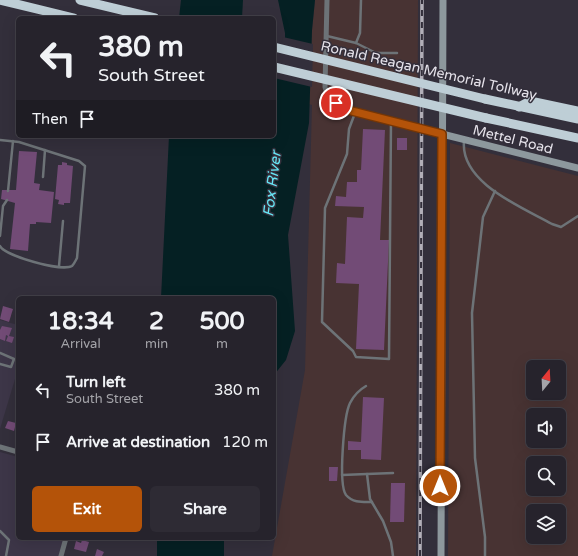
<!DOCTYPE html>
<style>
:root{--surface:#26232c;--page:#2e2b34;--text:#f1f3f6;--muted:#a4a4a9;--line:#424048;--accent:#b45309}
body{margin:0;font-family:"Varela Round",sans-serif;background:var(--page);color:var(--text);height:100vh;display:flex;flex-direction:column;font-size:15px;white-space:nowrap}
*{box-sizing:border-box;margin:0}
p{font-size:13px;color:var(--muted)}
.icon{flex:none;width:22px;height:22px;fill:none;stroke:currentColor;stroke-width:2;stroke-linecap:round;stroke-linejoin:round}
.map{position:relative;flex:1;overflow:hidden}
.drawer{position:absolute;left:16px;top:296px;width:260px;height:244px;display:flex;flex-direction:column;background:var(--surface);border-radius:6px;box-shadow:0 4px 16px #0002,0 0 0 1px var(--line)}
.drawer>*{flex:none}
.hud{position:absolute;left:16px;top:16px;width:260px;height:122px;border-radius:6px;box-shadow:0 4px 16px #0002,0 0 0 1px var(--line);background:#26232c;color:var(--text);overflow:hidden}
.needle{width:26px;rotate:18deg}
.fabs{position:absolute;left:526px;top:360px;display:grid;gap:8px}
.fabs a{display:grid;place-items:center;width:40px;height:40px;border-radius:6px;background:var(--surface);box-shadow:0 4px 16px #0002,0 0 0 1px var(--line);font-size:20px}
.pin{position:absolute;display:grid;place-items:center;width:34px;height:34px;color:#fff;margin:-17px;border:2px solid #fff;border-radius:50%;box-shadow:0 1px 4px #0007}
.me{position:absolute;width:44px;margin:-22px;rotate:0deg;stroke-linejoin:round;filter:drop-shadow(0 0 3px #0008)}
.turn{display:flex;align-items:center;gap:14px;height:84px;padding:0 16px;font-size:18px}
.turn .icon{width:52px;height:52px;stroke-width:2.5}
.turn b{display:block;font-size:28px;line-height:34px}
.then{display:flex;align-items:center;height:38px;padding:0 16px;background:#0003;gap:8px;font-size:15px}
.eta{display:flex;justify-content:space-evenly;align-items:center;height:68px;text-align:center}
.eta b{font-size:24px;font-weight:800;line-height:28px}
.cta{display:flex;gap:8px;margin-top:auto;padding:8px 16px}
.cta a{flex:1;height:46px;border-radius:6px;background:var(--accent);color:#fff;font-size:16px;font-weight:800;line-height:46px;text-align:center}
.cta a+a{background:var(--page);color:var(--text)}
ul{padding:0;list-style:none}
li{display:flex;align-items:center;gap:12px;height:52px;padding:0 16px}
li div{flex:1}
li b{display:block;font-size:15px}
li em{font-style:normal}
.map>svg:first-child{display:block}
</style>
<div class="map">
<svg width="578" height="556" viewBox="0 0 578 556">
<rect width="100%" height="100%" fill="#332f3b"/>
<g fill="#3d3648">
<polygon points="0,320 18,325 18,369 0,429"/>
<polygon points="0,452 18,457 18,538 66,538 60,556 0,556"/>
</g>
<g fill="#483333" fill-rule="evenodd">
<polygon points="315,0 418,0 416,556 272,556 305,370 312,105 309,104 312,30"/>
<path d="M450,143L578,176V556H448ZM533,367H559V393H533ZM533,415H559V441H533ZM533,463H559V489H533ZM533,511H559V537H533Z"/>
</g>
<g fill="#052023">
<polygon points="181,0 243,0 242,18 179,18"/>
<polygon points="278,0 315,0 312,30 309,123 288,235 295,331 286,360 274,375 274,298 161,298 169,136 274,136 274,72 285,41 285,33"/>
<rect x="157" y="538" width="67" height="18"/>
</g>
<polygon fill="#332f3b" points="283,37 313,44 312,87 274,78 274,67"/>
<g fill="#724b76">
<polygon points="363,129 385,130 380,240 389,240 384,350 356,349 359,284 336,283 337,263 345,264 347,217 363,218 364,207 335,206 336,196 346,197 347,182 357,182 357,170 361,170"/>
<rect x="397" y="138" width="10" height="12"/>
<polygon points="19,151 37,152 34,183 40,184 39,190 54,192 51,223 36,222 36,224 30,224 28,251 10,249 15,203 1,199 2,190 16,190"/>
<polygon points="62,162 67,163 67,165 73,166 70,203 64,203 64,205 58,204 59,200 55,199 58,165 62,165"/>
<polygon points="3,306 13,309 9,322 0,319"/>
<polygon points="2,326 12,328 9,336 14,337 12,343 6,341 8,336 6,335 5,341 0,339 0,330"/>
<polygon points="363,397 384,398 381,460 361,459 361,450 348,450 348,441 361,442"/>
<polygon points="8,421 16,423 14,431 5,428"/>
<polygon points="329,467 338,467 337,481 329,481"/>
<polygon points="391,483 405,483 404,522 390,522"/>
<polygon points="82,540 89,542 86,552 74,549 76,541 81,543"/>
<polygon points="97,549 104,552 102,556 95,556"/>
</g>
<g fill="none" stroke-linecap="round" stroke-linejoin="round">
<g stroke="#6d7377" stroke-width="2.5">
<polyline points="327,36 356,43 376,53 397,53"/>
<polyline points="356,43 360,33 361,0"/>
<polyline points="355,113 349,129 347,154 325,208 322,322 353,351 356,357 389,359 391,121"/>
<path d="M0,140L19,142L79,161L85,166L77,258C76,260 74,264 72,266C62,272 5,256 0,246"/>
<path d="M464,141C460,183 522,207 552,224L561,227L578,216"/>
<polyline points="43,177 45,150"/>
<polyline points="8,191 13,141"/>
<polyline points="0,236 3,206 7,200"/>
<polyline points="59,266 63,221"/>
<polyline points="0,353 14,359 11,367 0,364"/>
<path d="M366,386C359,390 354,395 350,403C344,415 338,484 346,495C353,503 362,502 372,502"/>
<polyline points="393,473 367,474 370,499 383,521 391,542 393,556"/>
<polyline points="342,475 367,474"/>
<polyline points="0,531 9,540 6,556"/>
<polyline points="485,556 485,537 475,458 472,313 483,217 495,191"/>
</g>
<g stroke="#6d7377" stroke-width="5">
<polyline points="327,0 325,87 328,97 343,109 442,134"/>
<polyline points="0,447 18,452"/>
<polyline points="61,556 66,538"/>
</g>
<g stroke="#8d989d" stroke-width="7">
<polyline points="442,134 578,168"/>
<polyline points="441,556 443,0"/>
</g>
<g stroke="#beced6" stroke-width="9">
<polyline points="0,0 74,18"/>
<polyline points="80,0 155,18"/>
<polyline points="485,99 578,119"/>
<polyline points="519,107 530,101 578,111"/>
<polyline points="486,118 578,138"/>
</g>
<g stroke="#b2afb8" stroke-width="3.5">
<polyline id="rail" points="420,556 422,0"/>
</g>
<use href="#rail" stroke="#332f3b" stroke-width="2" stroke-dasharray="6" stroke-linecap="butt"/>
<g stroke="#beced6" stroke-width="9">
<polyline points="274,47 485,99"/>
<polyline points="274,67 486,118"/>
</g>
</g>
<g fill="none" stroke-linecap="round" stroke-linejoin="round">
<g stroke="#753606" stroke-width="10">
<polyline id="route" points="336,103 344,109 442,134 440,486"/>
</g>
<use href="#route" stroke="#b45309" stroke-width="7"/>
</g>
<g text-anchor="middle" stroke-width="3" stroke-linejoin="round" paint-order="stroke">
<g font-size="14" fill="#e5e2ea" stroke="#332f3b">
<text transform="translate(429 70) rotate(13)" y="5">Ronald Reagan Memorial Tollway</text>
<text transform="translate(513 139) rotate(14)" y="5">Mettel Road</text>
</g>
<g font-size="15" font-style="italic" fill="#67e5f5" stroke="#332f3b">
<text transform="translate(272 184) rotate(-83)" y="5">Fox River</text>
</g>
</g>
</svg>
<div class="fabs">
<a><svg class="needle" viewBox="-14 -14 28 28"><path d="M0-13l5 13h-10z" fill="#e53935"/><path d="M0 13l5-13h-10z" fill="#a4a4a9"/></svg></a>
<a><svg class="icon" aria-label="sound" viewBox="0 0 24 24"><path d="M4 9h4l5-4v14l-5-4H4zM17 9q2 3 0 6"/></svg></a>
<a><svg class="icon" aria-label="search" viewBox="0 0 24 24"><circle cx="10" cy="10" r="6"/><path d="M15 15l6 6"/></svg></a>
<a><svg class="icon" aria-label="layers" viewBox="0 0 24 24"><path d="M12 4l9 5-9 5-9-5zM3 14l9 5 9-5"/></svg></a>
</div>
<div class="pin" style="left:336px;top:103px;background:#d93025"><svg class="icon" aria-label="arrive" viewBox="0 0 24 24"><path d="M6 21V4h12l-3 4 3 4H6"/></svg></div>
<svg class="me" style="left:440px;top:486px" viewBox="-20 -20 40 40"><circle r="17" fill="#b45309" stroke="#fff" stroke-width="3"/><path d="M0-11L8 9 0 5-8 9z" fill="#fff"/></svg>
<div class="hud">
<div class="turn"><svg class="icon" aria-label="left" viewBox="0 0 24 24"><path d="M17 20v-9H6M10 6l-5 5 5 5"/></svg><div><b>380 m</b>South Street</div></div>
<div class="then">Then<svg class="icon" aria-label="arrive" viewBox="0 0 24 24"><path d="M6 21V4h12l-3 4 3 4H6"/></svg></div>
</div>
<section class="drawer">
<div class="eta">
<div><b>18:34</b><p>Arrival</p></div>
<div><b>2</b><p>min</p></div>
<div><b>500</b><p>m</p></div>
</div>
<ul>
<li><svg class="icon" aria-label="left" viewBox="0 0 24 24"><path d="M17 20v-9H6M10 6l-5 5 5 5"/></svg><div><b>Turn left</b><p>South Street</p></div><em>380 m</em></li>
<li><svg class="icon" aria-label="arrive" viewBox="0 0 24 24"><path d="M6 21V4h12l-3 4 3 4H6"/></svg><div><b>Arrive at destination</b></div><em>120 m</em></li>
</ul>
<div class="cta"><a>Exit</a><a>Share</a></div>
</section>
</div>
